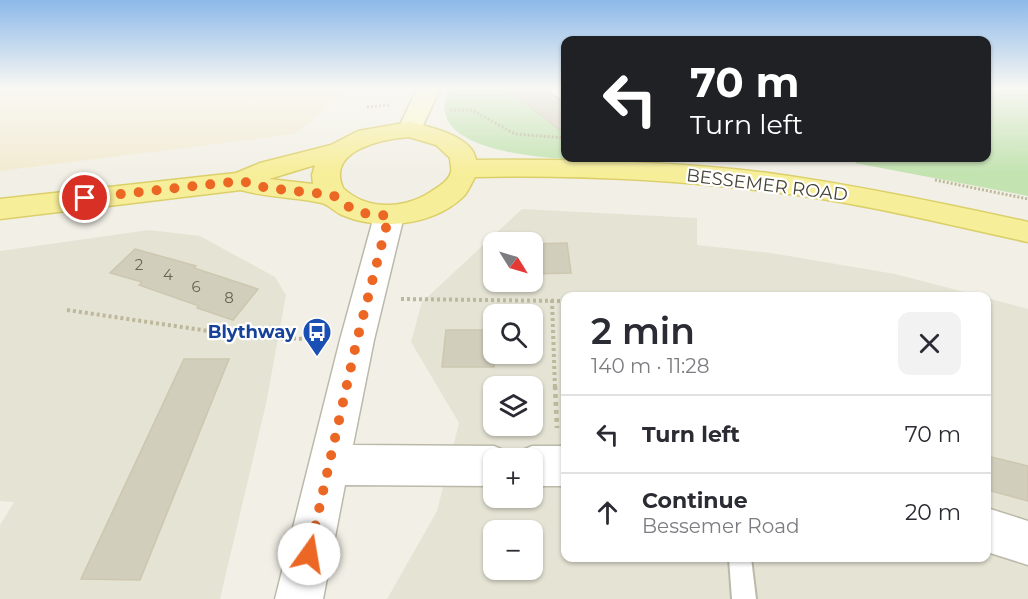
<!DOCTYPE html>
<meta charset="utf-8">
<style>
:root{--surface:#fff;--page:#f2f2f3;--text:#2b2b33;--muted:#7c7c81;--line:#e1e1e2}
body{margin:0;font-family:Montserrat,sans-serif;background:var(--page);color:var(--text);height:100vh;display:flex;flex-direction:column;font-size:22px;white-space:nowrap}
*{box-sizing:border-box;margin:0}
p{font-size:20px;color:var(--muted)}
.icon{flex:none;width:33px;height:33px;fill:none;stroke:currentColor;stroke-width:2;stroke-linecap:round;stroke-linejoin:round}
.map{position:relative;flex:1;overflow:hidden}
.details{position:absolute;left:561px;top:292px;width:430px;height:270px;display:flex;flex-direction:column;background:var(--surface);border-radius:12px;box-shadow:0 2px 4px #0004}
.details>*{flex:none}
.guide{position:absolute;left:561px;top:36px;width:430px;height:126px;border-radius:12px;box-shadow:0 2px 4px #0004;background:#202124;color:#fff;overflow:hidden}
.needle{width:39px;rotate:127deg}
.fabs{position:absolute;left:483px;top:232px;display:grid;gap:12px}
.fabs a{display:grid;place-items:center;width:60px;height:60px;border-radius:12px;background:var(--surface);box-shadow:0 2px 4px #0004;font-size:30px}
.pin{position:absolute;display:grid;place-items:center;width:51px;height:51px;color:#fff;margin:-26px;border:3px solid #fff;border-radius:50%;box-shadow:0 2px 6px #0007}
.me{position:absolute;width:66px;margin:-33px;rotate:13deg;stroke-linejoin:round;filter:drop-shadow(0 0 4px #0008)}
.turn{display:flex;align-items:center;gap:21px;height:126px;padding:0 30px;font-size:27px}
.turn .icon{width:78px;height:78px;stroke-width:2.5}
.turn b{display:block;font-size:42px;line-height:51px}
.round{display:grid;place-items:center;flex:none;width:63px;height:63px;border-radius:12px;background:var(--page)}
.head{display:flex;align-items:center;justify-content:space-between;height:102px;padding:0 30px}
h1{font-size:36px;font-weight:600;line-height:45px}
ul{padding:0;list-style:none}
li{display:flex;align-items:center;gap:18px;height:78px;padding:0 30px;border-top:2px solid var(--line)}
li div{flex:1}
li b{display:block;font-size:22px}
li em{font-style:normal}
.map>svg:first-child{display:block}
</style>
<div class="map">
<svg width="1028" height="599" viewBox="0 0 1028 599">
<rect width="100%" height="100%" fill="#f2f0e6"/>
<g fill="#e5e3d4" fill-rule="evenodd">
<path d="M522,209L697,218V245L771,253L895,274L984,297H566V558H987V298L1028,309V599H387L437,511L459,423L411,342L422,302ZM494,243H532V282H494ZM494,315H532V354H494ZM494,387H532V426H494ZM494,459H532V498H494ZM494,531H532V570H494Z"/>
<polygon points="149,230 200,236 275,277 286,295 266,404 220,599 0,599 0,525 14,502 0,501 0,251"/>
</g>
<polygon fill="#f2ebd2" points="0,89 348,89 295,134 0,171"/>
<g fill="#c3e3b1">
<path d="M449,89H565V99L552,102L565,113L566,158H653L643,162C603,160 413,166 449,89Z"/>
<polygon points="987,89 1028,89 1028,196 855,163 859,159 852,158 987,158"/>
</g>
<g fill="#d2cebc" stroke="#cdc7b0" stroke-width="1.5">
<polygon points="507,89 544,89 566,104 566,135"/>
<polygon points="567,243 571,273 534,274 532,277 532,244"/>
<polygon points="135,249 196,266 194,268 258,289 233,320 197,308 199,306 139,285 142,282 110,273"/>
<polygon points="446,330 494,330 494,367 442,367"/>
<polygon points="184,359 229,359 140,580 81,579"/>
<polygon points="987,456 1028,466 1028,501 987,490"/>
</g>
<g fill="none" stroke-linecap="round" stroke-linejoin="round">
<g stroke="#bcb9a9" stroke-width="4">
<g id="lane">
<polygon points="546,89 560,89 566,93 566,102"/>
<polygon points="729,558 751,558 756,599 732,599"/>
</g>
</g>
<g stroke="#bcb9a9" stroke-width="3">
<g id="street">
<polygon points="389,206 399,209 404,216 374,340 353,445 494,446 508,452 511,459 494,459 494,486 345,485 323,599 275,599 340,340 374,216 379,209"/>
<polygon points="532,446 566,446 566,486 532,486 532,459 515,459 518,452"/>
<polygon points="987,508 1028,521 1028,565 987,552"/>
</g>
</g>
<g stroke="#cfcb98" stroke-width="3">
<polygon id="secondary" points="417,89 440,89 419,134 410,136 401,134 398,129"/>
</g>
<g stroke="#dbcf6a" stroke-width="3">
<path id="primary" d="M410,122C430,127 473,136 476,160C573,159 671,161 768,173C855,185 942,203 1028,222V242C941,223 854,201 765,191C668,179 573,175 475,177C471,184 468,192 463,197C432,226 380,231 342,215C335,212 329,205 322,203C295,197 269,198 241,190L0,219V199L236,173L260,163L331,145L358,131ZM409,137L436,145L450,158C450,162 452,168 451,172C449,180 441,185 435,189C408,209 368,212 343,188C326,150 383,139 409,137ZM315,165L312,175L313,184L269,179Z"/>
</g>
<g stroke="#bdb89b" stroke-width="3" stroke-dasharray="2 2" stroke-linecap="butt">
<polyline points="367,107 389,105"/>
<polyline points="450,110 472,110 515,134 566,138"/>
<polyline points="935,180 1028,199"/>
</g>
<g stroke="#bdb89b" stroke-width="4" stroke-dasharray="3 3" stroke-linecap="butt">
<polyline points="401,299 566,301"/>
<polyline points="552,300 555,388"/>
<polyline points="67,310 256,338 321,339"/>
</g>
<polyline stroke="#bdb89b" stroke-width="4.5" stroke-dasharray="4 4" stroke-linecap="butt" points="555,386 557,428"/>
<use href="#lane" fill="#fff" fill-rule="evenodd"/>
<use href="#street" fill="#fff" fill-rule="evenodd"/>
<use href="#secondary" fill="#fbf8c6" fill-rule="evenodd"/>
<use href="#primary" fill="#f7ee99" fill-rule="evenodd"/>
</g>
<linearGradient id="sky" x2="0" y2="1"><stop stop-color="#8db9e9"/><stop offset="0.51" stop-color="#f9f8f4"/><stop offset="1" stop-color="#f9f8f4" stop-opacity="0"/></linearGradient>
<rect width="1028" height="173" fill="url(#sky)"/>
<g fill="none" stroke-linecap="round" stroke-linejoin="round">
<polyline stroke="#eb6723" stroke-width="10" stroke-dasharray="0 18" points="85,198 241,181 267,188 333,195 345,205 362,213 389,216 357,340 309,554"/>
</g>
<defs>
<g id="bus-pin" transform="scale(1.5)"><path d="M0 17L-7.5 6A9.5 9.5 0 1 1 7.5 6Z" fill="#1a4fb4" stroke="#fff"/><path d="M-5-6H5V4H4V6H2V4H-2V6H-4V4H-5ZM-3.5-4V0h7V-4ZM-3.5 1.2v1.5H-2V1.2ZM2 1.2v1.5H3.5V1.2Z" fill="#fff"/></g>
</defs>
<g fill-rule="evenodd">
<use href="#bus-pin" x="317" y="332"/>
</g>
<g text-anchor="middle" stroke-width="4.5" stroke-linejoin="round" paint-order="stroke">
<g font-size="15" fill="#686457">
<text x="139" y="270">2</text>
<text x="168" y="280">4</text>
<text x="196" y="292">6</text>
<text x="229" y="303">8</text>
</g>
<g font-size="18" fill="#444135" stroke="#fff">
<text transform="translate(767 185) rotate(7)" y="6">BESSEMER ROAD</text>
</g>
<g font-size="18" font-weight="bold" fill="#164399" stroke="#fff" text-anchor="end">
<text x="296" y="338">Blythway</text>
</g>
</g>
</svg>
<div class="fabs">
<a><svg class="needle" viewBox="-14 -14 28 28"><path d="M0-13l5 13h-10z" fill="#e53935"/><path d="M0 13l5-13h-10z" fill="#7c7c81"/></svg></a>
<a><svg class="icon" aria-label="search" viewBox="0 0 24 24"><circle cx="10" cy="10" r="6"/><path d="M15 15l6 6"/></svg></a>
<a><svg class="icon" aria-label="layers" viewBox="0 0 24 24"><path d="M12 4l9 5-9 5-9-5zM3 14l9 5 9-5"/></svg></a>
<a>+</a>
<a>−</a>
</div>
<div class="pin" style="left:85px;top:198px;background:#d93025"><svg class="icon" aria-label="arrive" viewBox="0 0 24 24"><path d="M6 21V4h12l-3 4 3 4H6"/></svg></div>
<svg class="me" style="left:309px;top:554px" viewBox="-20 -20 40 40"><circle r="19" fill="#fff"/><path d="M0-13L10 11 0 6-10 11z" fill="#eb6723"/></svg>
<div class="guide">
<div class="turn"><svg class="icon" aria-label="left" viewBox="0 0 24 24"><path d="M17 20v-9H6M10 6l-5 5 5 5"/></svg><div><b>70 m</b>Turn left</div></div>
</div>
<section class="details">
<div class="head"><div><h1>2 min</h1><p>140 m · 11:28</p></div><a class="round"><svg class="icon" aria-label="close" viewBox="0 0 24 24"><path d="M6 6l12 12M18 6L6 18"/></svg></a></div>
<ul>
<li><svg class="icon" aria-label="left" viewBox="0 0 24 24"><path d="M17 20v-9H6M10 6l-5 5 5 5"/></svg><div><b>Turn left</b></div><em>70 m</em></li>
<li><svg class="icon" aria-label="ahead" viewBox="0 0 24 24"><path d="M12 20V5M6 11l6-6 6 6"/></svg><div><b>Continue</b><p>Bessemer Road</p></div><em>20 m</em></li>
</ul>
</section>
</div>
